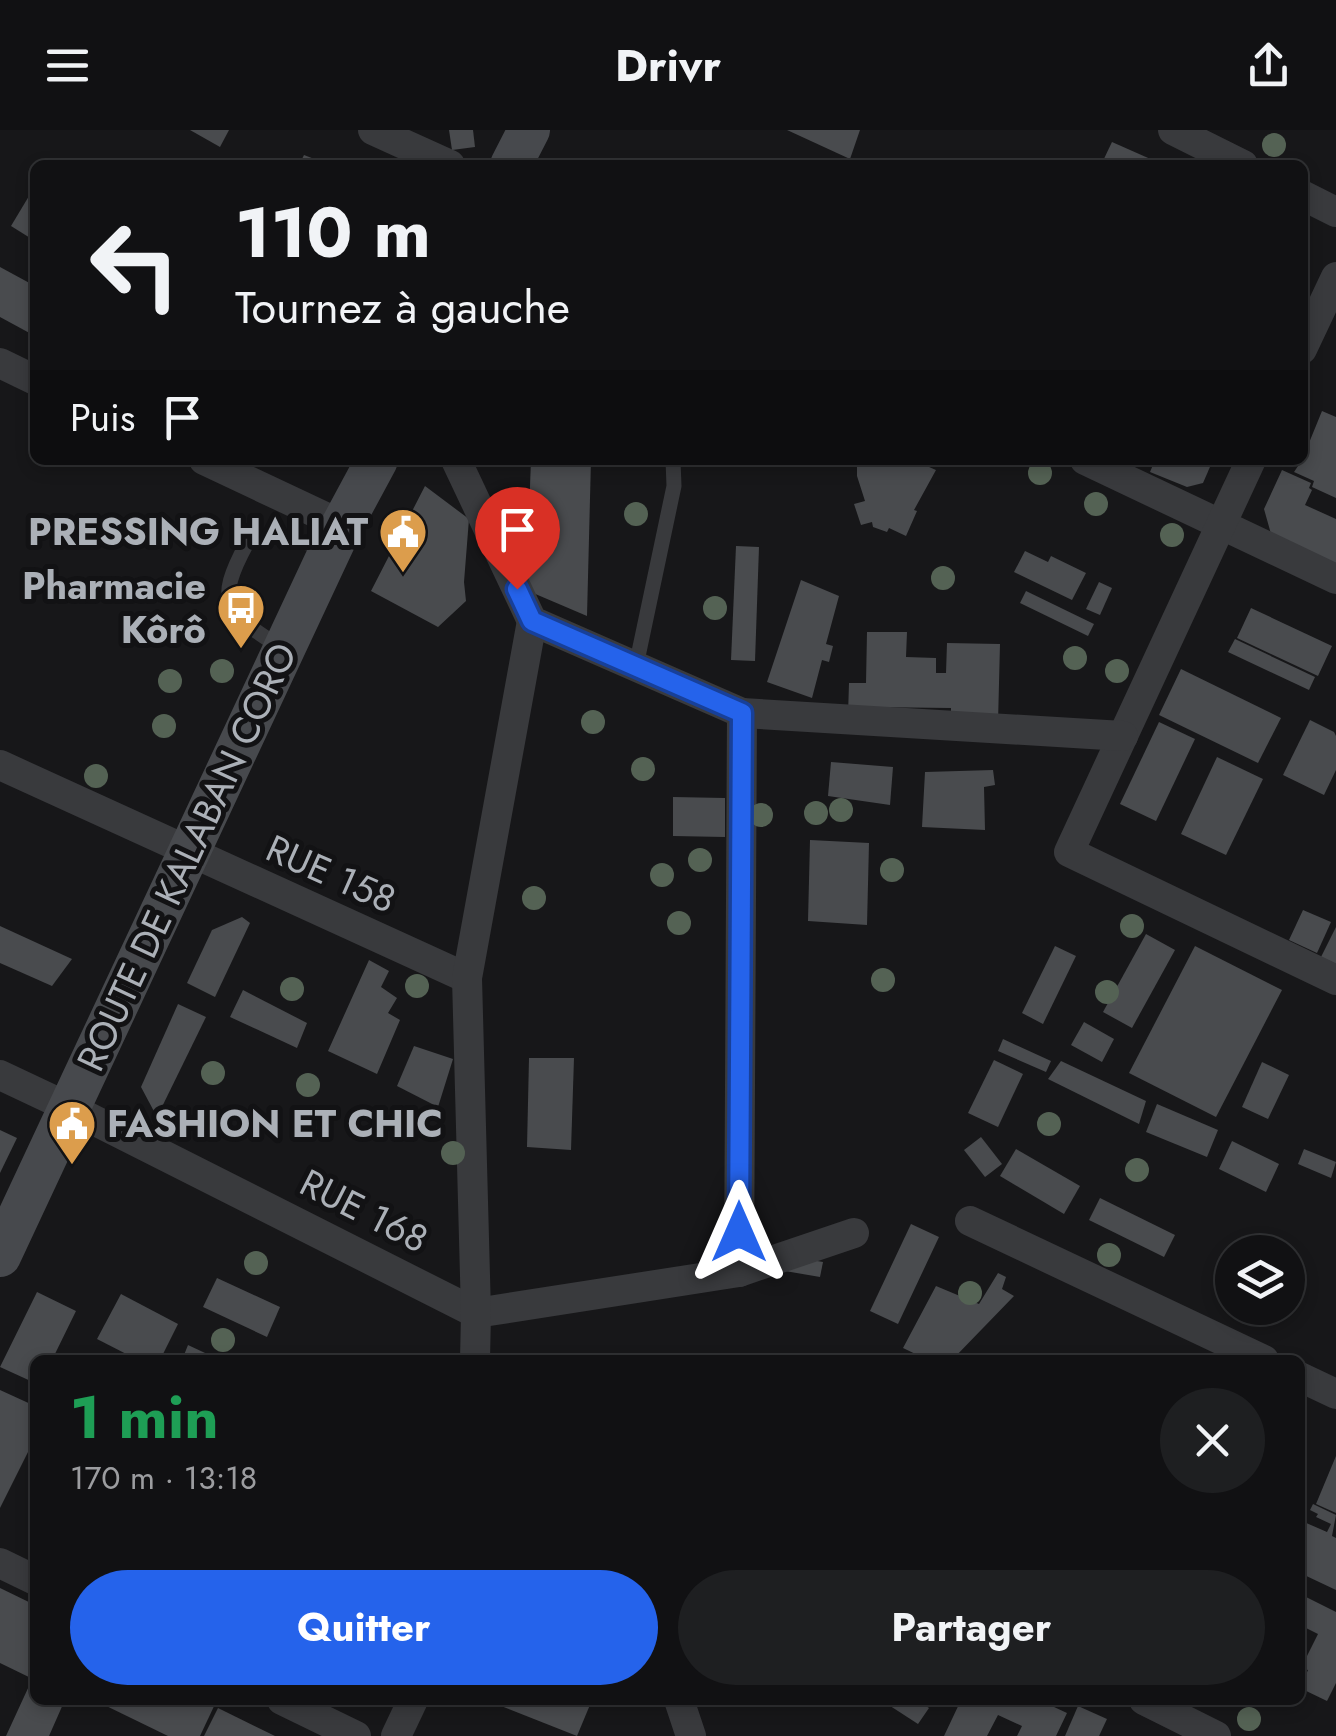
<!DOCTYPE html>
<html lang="fr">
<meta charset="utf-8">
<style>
:root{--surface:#111113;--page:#1e1f21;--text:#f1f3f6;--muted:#9c9da0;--line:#303133;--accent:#2563eb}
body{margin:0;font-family:Jost,sans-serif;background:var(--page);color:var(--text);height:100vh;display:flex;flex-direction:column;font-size:38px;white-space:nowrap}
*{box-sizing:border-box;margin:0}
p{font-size:32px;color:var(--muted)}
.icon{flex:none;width:55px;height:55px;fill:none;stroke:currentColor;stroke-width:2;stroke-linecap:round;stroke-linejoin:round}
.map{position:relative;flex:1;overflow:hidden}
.panel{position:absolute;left:30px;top:1225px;width:1275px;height:350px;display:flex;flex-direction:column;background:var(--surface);border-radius:15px;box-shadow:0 5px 15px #0003,0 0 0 2px var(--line)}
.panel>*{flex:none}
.guide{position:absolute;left:30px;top:30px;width:1278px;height:305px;border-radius:15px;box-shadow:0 5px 15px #0003,0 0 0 2px var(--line);background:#111113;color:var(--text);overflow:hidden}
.buttons{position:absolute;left:1215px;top:1105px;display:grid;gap:20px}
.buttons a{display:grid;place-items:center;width:90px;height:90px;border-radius:50%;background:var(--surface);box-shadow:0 5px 15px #0003,0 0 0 2px var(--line);font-size:50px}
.pin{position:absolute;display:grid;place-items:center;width:85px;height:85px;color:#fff;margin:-102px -42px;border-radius:50% 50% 50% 0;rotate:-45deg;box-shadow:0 0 10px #0007}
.pin .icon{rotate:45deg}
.me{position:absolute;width:110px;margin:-55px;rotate:0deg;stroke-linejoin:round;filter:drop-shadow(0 0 8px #0008)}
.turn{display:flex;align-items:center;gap:35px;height:210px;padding:0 40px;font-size:45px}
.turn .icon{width:130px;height:130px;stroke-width:2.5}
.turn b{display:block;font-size:70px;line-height:85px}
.then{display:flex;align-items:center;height:95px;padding:0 40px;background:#0003;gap:20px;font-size:38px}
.round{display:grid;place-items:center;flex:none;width:105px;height:105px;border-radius:52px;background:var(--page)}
.headline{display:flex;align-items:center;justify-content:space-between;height:170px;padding:0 40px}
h1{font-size:60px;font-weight:700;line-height:75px;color:#1e9e55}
.action{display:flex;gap:20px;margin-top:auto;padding:20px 40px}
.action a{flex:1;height:115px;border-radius:60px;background:var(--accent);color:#fff;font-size:40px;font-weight:700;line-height:115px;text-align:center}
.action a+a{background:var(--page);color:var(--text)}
header{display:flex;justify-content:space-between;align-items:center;height:130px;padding:0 40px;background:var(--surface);font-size:45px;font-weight:700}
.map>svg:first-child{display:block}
</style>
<header><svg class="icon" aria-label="menu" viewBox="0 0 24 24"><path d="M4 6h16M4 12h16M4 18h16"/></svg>Drivr<svg class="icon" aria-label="share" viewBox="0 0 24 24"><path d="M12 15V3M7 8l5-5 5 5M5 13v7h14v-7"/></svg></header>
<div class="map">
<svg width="1336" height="1606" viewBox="0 0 1336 1606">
<rect width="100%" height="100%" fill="#171719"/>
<g fill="#494b4e">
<polygon points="190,0 229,0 220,17"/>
<polygon points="449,0 473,0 475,17 452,20"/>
<polygon points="787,0 860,0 850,29"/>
<polygon points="1112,12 1164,35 1101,35"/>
<polygon points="304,25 322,32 321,35 299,35"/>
<polygon points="35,56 35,111 11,96"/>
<polygon points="1302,115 1310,136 1303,155 1302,155"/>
<polygon points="0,137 35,156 35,206 0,187"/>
<polygon points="1322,281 1336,287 1336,368 1312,357 1314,351 1294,342 1302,330"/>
<polygon points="531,330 591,330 587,486 526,460"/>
<polygon points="857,330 913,330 936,340 914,380 917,381 906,406 889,398 887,402 873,397 872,392 861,395 854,374 865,371 857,346"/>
<polygon points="1155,330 1213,330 1203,353 1187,357 1150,342"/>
<polygon points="1282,340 1311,353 1309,358 1312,360 1305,375 1336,389 1336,439 1273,411 1264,379"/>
<polygon points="425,356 469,389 464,452 466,471 438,497 371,461"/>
<polygon points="736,416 759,417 755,531 731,530"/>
<polygon points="1025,421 1048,432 1051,426 1086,443 1072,470 1014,442"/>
<polygon points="801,450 839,466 826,514 833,516 829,532 822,530 812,568 767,552"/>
<polygon points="1099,452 1112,458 1100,485 1086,479"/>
<polygon points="1026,461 1094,494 1088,506 1020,473"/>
<polygon points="1251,478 1332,516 1318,546 1237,508"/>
<polygon points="867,502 907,502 906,527 936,528 936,543 946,543 947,513 1000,514 998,593 951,592 951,578 867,577 848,585 849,553 866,553"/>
<polygon points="1235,509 1315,547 1309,560 1228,522"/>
<polygon points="1181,539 1281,588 1258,633 1159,585"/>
<polygon points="1310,590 1334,602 1336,606 1336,640 1324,665 1283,645"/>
<polygon points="1159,592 1195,609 1156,691 1120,674"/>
<polygon points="1217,627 1263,649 1226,725 1181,704"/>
<polygon points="831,632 893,637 890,675 828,666"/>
<polygon points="993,640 995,655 984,657 985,700 922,697 925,642"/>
<polygon points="673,667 725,668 725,707 673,706"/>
<polygon points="810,710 869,713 867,795 808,791"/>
<polygon points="1303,780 1331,792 1317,823 1289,810"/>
<polygon points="242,787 250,793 215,867 187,853 212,800"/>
<polygon points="0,796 72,829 52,856 0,833"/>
<polygon points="1336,797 1336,834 1321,827"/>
<polygon points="1146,804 1175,820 1132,898 1103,882"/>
<polygon points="1055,816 1076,826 1043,894 1022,883"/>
<polygon points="1195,816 1282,860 1216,987 1129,943"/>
<polygon points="369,830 389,841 381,857 397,868 388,883 400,890 377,944 328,921"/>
<polygon points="243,860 307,893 297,918 230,887"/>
<polygon points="178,874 206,887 157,987 141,957"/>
<polygon points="1084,892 1114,909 1102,932 1071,915"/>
<polygon points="1003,909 1051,931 1046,942 998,921"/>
<polygon points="414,916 453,929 438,977 397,956"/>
<polygon points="529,928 574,928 571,1020 527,1017"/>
<polygon points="994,930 1023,944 998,997 968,983"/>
<polygon points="1061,931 1146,971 1139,994 1048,949"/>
<polygon points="1262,932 1289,945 1268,989 1242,977"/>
<polygon points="1157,974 1218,1000 1207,1027 1146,1002"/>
<polygon points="0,1000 17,1008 0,1043"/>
<polygon points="981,1007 1002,1034 985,1047 964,1020"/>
<polygon points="1232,1011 1279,1034 1266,1062 1219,1039"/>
<polygon points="1016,1019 1080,1056 1064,1084 1000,1046"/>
<polygon points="1304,1019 1336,1032 1331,1048 1298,1034"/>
<polygon points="1100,1068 1175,1105 1164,1127 1089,1090"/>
<polygon points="911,1094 939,1107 898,1194 870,1181"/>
<polygon points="788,1126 823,1132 820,1147 785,1141"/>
<polygon points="998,1143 1006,1147 1002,1159 1014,1166 952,1230 928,1230 903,1218 936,1156 979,1174"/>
<polygon points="217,1148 280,1177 267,1207 203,1177"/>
<polygon points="37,1162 76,1181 52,1230 35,1230 35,1253 0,1237"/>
<polygon points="121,1164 178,1194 160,1230 138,1230 97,1209"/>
<polygon points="188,1215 220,1230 182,1230"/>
<polygon points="0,1260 35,1276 35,1308 0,1378"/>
<polygon points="1336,1326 1336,1383 1316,1374"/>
<polygon points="1313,1374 1336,1385 1332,1406 1336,1408 1336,1460 1300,1443 1300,1400 1304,1392 1327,1402 1331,1394 1316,1387 1318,1384 1310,1380"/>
<polygon points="0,1458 35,1475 35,1550 0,1533"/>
<polygon points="1300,1464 1336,1482 1336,1553 1327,1571 1300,1558 1308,1540 1301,1538 1318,1504 1300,1495"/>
<polygon points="29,1556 35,1559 35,1570 64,1572 49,1606 6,1606"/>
<polygon points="94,1570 211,1570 216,1572 200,1606 168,1606"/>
<polygon points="486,1570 592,1570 577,1606"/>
<polygon points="881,1570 917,1570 929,1578 918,1594"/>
<polygon points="961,1570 1039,1570 1067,1583 1056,1606 1017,1606 1022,1596 998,1585 987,1606 944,1606"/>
<polygon points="1078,1576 1107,1589 1099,1606 1065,1606"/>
<polygon points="218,1578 275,1606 204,1606"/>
</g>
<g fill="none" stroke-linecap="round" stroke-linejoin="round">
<g stroke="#393a3d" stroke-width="15">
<path d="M280,517C226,482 214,474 247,413L270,406L328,417"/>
<polyline points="636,536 674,356 673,330"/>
</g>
<g stroke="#393a3d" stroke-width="30">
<polyline points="373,0 450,35"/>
<polyline points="1173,0 1243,35"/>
<polyline points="1302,65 1336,82"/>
<polyline points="1302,219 1336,147"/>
<polyline points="0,233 35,250"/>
<polyline points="204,330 342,395"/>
<polyline points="456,330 532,491 742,583 739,1142"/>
<polyline points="1085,330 1336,449"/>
<polyline points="1251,330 1069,722 1336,850"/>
<polyline points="742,583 1123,606"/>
<polyline points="0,635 467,848"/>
<polyline points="0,945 70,978 476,1183 739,1142 854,1103"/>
<polyline points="970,1091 1264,1230"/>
<polyline points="475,1230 476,1183 467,848 532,491"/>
<polyline points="1300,1247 1336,1264"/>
<polyline points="0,1433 35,1450"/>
<polyline points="282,1570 356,1606"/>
<polyline points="679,1570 691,1606"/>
<polyline points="1144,1570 1216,1606"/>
<polyline points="396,1606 413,1570"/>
</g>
<g stroke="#47494d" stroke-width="42">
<polyline points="511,35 529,0"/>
<polyline points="0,1126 342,395 377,330"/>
</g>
</g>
<g fill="#546254">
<circle cx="1274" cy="15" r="12"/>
<circle cx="1040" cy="343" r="12"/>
<circle cx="1096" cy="374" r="12"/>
<circle cx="636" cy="384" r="12"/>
<circle cx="1172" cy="405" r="12"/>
<circle cx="943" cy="448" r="12"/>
<circle cx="715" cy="478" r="12"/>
<circle cx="1075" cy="528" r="12"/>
<circle cx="222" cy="541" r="12"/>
<circle cx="1117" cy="541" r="12"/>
<circle cx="170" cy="551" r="12"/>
<circle cx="593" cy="592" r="12"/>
<circle cx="164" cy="596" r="12"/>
<circle cx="643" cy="639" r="12"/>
<circle cx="96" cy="646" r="12"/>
<circle cx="841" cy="680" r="12"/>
<circle cx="816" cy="683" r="12"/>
<circle cx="761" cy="685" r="12"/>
<circle cx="700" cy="730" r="12"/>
<circle cx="892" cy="740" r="12"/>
<circle cx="662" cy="745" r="12"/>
<circle cx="534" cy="768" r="12"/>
<circle cx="679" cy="793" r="12"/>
<circle cx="1132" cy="796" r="12"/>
<circle cx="883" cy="850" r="12"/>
<circle cx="417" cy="856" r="12"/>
<circle cx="292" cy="859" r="12"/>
<circle cx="1107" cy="862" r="12"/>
<circle cx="213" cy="943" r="12"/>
<circle cx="308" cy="955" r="12"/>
<circle cx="1049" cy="994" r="12"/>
<circle cx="453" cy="1023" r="12"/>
<circle cx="1137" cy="1040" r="12"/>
<circle cx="1109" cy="1125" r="12"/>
<circle cx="256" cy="1133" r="12"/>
<circle cx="970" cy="1163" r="12"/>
<circle cx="223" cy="1210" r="12"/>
<circle cx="1249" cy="1589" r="12"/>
</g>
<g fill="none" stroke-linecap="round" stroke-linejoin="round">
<g stroke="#184099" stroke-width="25">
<polyline id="route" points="517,459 532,491 742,583 739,1102"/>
</g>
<use href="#route" stroke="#2563eb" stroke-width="18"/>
</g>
<defs>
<g id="civic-pin" transform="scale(2.5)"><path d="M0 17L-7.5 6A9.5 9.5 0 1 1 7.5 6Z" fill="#dc9d4c" stroke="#121214"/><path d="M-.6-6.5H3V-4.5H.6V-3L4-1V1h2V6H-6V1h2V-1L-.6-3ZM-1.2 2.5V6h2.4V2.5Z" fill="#fff"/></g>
<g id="bus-pin" transform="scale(2.5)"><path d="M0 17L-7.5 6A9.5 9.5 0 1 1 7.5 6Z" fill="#dc9d4c" stroke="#121214"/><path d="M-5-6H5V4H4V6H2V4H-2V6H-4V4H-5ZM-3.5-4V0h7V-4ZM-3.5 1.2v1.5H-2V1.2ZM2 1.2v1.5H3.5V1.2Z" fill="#fff"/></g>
</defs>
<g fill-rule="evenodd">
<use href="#civic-pin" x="403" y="402"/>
<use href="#bus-pin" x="241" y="478"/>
<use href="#civic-pin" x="72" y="994"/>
</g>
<g text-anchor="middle" stroke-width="10" stroke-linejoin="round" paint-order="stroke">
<g font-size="38" font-weight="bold" fill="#abb0b7" stroke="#121214" text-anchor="end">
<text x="368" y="415">PRESSING HALIAT</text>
<text x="206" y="469">Pharmacie<tspan x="206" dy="44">Kôrô</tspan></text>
<text x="107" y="1007" text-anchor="start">FASHION ET CHIC</text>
</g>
<g font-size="38" fill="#abb0b7" stroke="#121214">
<text transform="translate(187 727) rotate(-65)" y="13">ROUTE DE KALABAN CORO</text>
<text transform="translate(331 744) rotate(24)" y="13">RUE 158</text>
<text transform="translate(364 1081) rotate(27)" y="13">RUE 168</text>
</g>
</g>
</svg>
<div class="buttons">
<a><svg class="icon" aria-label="layers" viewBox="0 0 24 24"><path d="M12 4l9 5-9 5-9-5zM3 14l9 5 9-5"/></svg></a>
</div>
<div class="pin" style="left:517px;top:459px;background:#d93025"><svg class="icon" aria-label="arrive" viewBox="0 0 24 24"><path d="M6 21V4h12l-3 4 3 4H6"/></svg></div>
<svg class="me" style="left:739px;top:1102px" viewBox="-20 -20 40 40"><path d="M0-17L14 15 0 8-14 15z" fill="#2563eb" stroke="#fff" stroke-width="4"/></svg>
<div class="guide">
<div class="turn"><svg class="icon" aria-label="left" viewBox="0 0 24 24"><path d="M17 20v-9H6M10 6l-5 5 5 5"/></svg><div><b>110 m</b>Tournez à gauche</div></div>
<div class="then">Puis<svg class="icon" aria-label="arrive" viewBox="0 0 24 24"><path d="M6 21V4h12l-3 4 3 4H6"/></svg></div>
</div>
<section class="panel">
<div class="headline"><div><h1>1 min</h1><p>170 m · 13:18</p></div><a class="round"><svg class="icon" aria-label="close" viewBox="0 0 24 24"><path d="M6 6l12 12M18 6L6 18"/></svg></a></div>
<div class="action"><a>Quitter</a><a>Partager</a></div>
</section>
</div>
